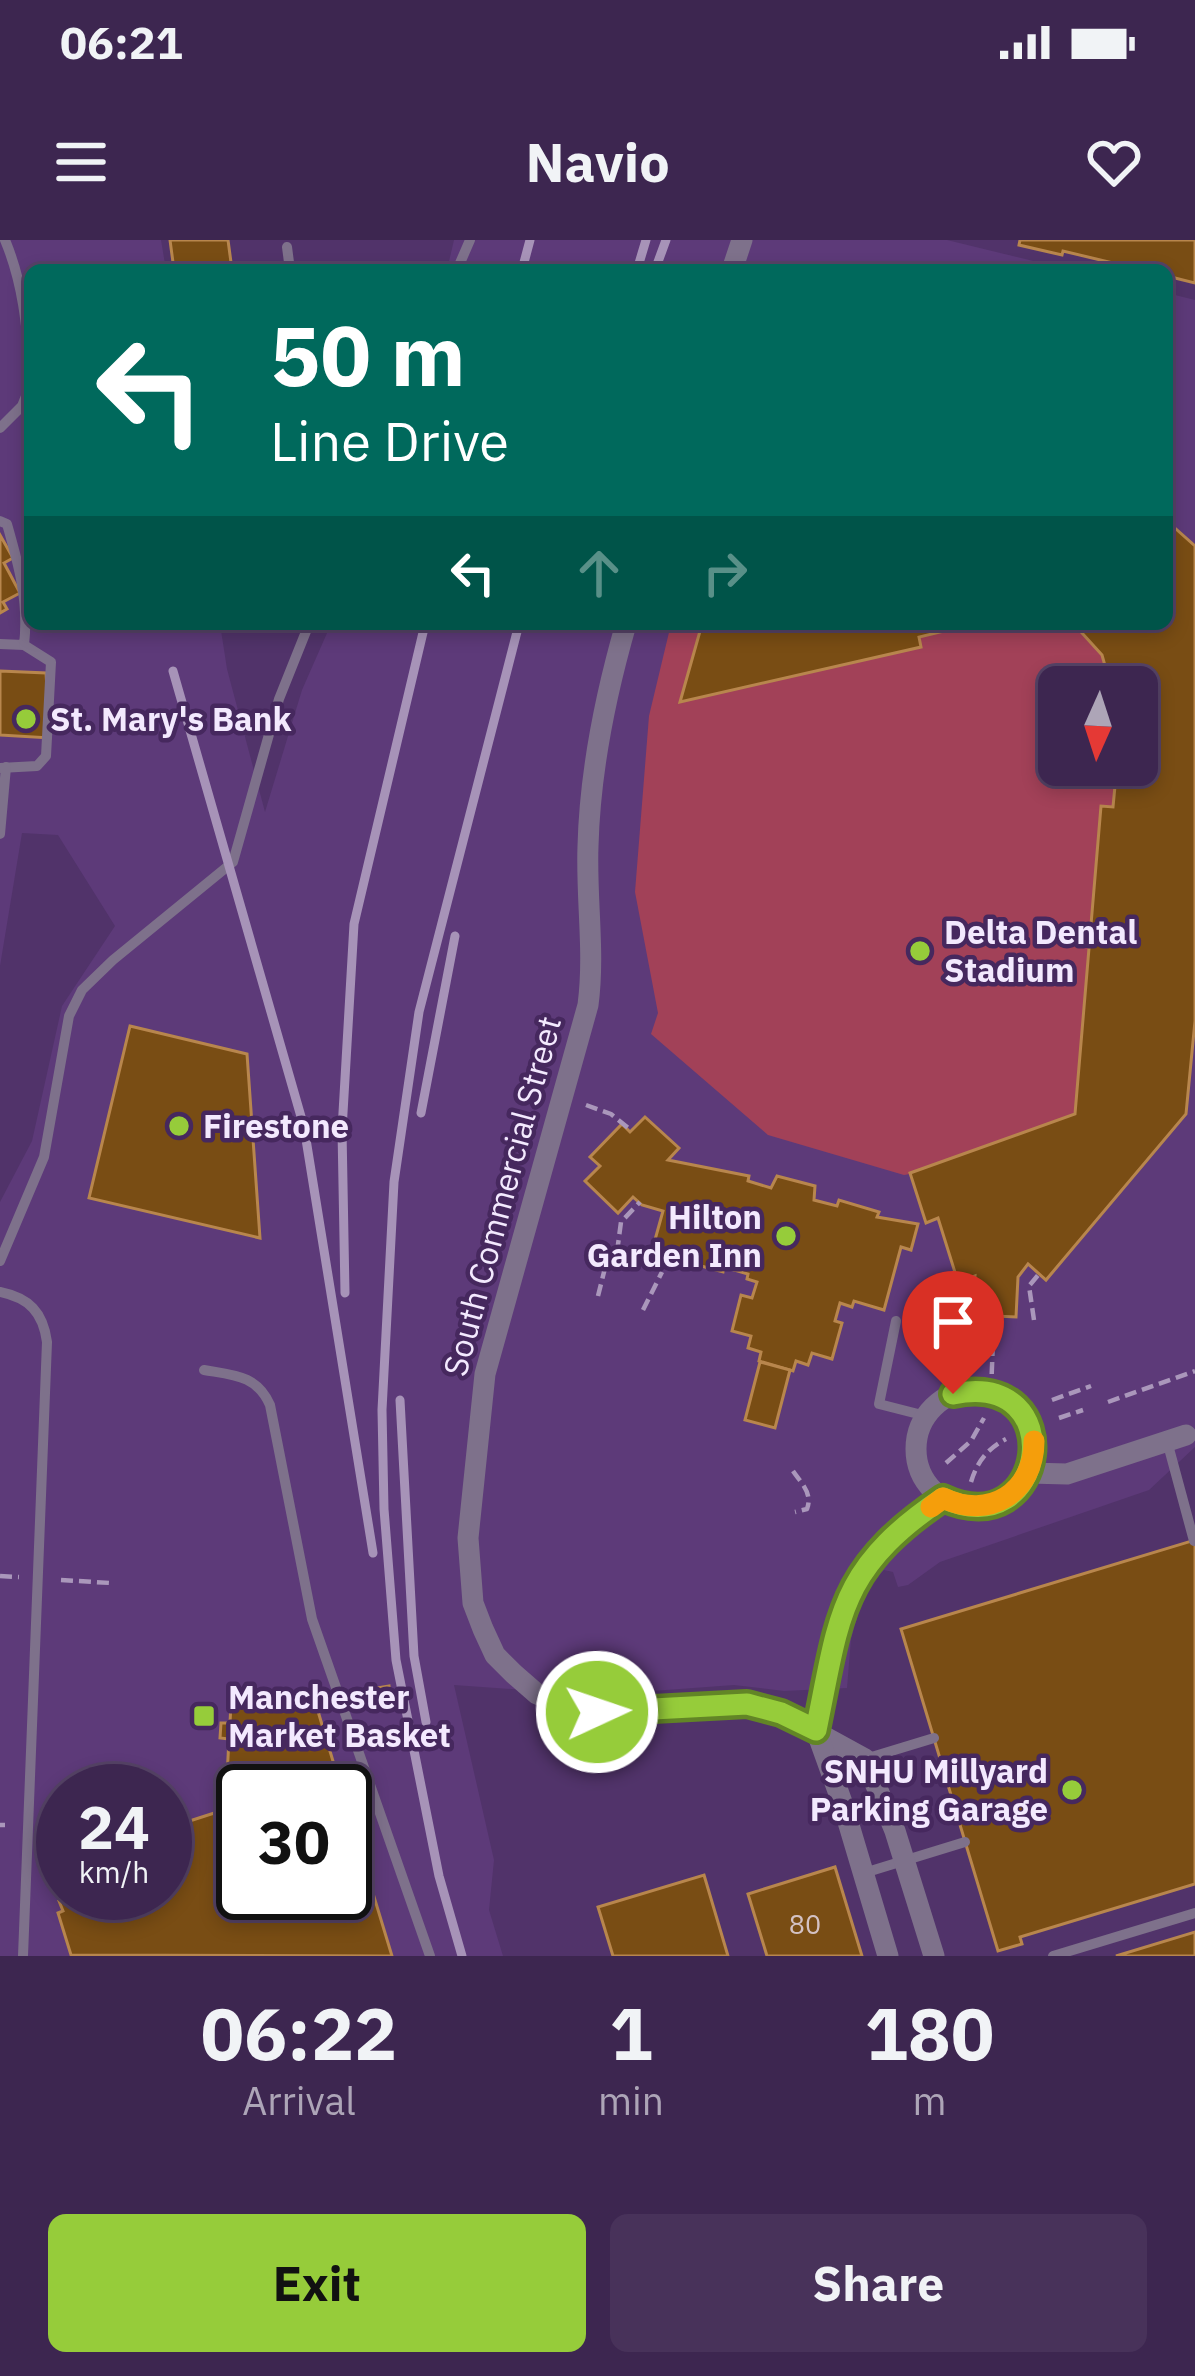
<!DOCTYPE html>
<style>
:root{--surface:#3d2650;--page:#48325a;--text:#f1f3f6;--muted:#ada5b7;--line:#564367;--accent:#96cc3a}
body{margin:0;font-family:"IBM Plex Sans",sans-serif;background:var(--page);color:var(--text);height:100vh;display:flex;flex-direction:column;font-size:45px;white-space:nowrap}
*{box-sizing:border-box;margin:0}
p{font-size:39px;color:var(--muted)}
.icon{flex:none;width:66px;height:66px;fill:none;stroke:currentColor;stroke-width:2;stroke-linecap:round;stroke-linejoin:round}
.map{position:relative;height:1716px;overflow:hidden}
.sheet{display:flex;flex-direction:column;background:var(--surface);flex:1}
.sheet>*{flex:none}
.top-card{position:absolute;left:24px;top:24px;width:1149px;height:366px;border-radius:18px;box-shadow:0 6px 18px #0003,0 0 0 3px var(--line);background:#00695c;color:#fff;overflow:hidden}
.needle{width:78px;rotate:183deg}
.fabs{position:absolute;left:1038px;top:426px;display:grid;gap:24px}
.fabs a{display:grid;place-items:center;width:120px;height:120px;border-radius:18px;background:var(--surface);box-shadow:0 6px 18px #0003,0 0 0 3px var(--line);font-size:60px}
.speed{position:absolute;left:36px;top:1524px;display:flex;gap:24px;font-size:60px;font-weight:700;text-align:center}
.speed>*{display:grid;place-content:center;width:156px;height:156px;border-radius:50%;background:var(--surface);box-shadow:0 6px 18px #0003,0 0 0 3px var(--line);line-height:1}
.speed small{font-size:30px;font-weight:400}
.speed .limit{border:6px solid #111;border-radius:18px;background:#fff;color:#111}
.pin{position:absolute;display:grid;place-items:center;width:102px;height:102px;color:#fff;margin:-123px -51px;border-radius:50% 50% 50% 0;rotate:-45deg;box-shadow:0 0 12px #0007}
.pin .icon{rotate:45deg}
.me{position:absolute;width:132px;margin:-66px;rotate:87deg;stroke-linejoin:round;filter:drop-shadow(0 0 9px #0008)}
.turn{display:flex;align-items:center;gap:42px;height:252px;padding:0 48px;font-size:54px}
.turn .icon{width:156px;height:156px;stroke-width:2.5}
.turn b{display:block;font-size:84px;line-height:102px}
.lanes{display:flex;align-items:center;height:114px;padding:0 48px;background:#0003;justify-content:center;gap:60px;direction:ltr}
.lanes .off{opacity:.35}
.eta{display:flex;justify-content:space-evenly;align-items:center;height:204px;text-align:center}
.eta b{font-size:72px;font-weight:700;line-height:84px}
.action{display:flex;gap:24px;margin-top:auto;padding:24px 48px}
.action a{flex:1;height:138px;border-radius:18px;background:var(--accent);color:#111;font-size:48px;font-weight:700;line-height:138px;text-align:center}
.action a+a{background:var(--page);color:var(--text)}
.status{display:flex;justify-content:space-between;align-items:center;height:84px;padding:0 60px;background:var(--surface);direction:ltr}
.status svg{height:33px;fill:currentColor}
header{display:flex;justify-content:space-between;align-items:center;height:156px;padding:0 48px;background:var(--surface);font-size:54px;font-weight:700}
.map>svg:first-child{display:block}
</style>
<div class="status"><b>06:21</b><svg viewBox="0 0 49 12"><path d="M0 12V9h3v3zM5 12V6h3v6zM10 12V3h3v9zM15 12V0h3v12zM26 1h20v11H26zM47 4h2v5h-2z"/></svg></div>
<header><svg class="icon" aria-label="menu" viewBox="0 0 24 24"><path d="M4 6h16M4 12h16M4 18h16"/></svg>Navio<svg class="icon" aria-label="heart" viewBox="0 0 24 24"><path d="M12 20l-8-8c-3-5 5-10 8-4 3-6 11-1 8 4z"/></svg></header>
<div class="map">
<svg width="1195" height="1716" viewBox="0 0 1195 1716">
<rect width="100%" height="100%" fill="#51336a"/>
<g fill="#5d3a79" fill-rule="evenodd">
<path d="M0,0H161L166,30H30V384H220L227,429L265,572L302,450L331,384H1167V53L1195,60V1207L1149,1250L940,1322L908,1345L898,1347L893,1332L884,1330L864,1353L851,1399L847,1448L784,1451L734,1445L598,1455L454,1445L494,1620L489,1670L503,1716H0V962L32,901L62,766L115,686L58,595L22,593L0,726ZM1059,447H1137V525H1059ZM63,1551H165V1653H63ZM243,1551H345V1653H243Z"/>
<polygon points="454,0 947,0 1070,30 447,30"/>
</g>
<path fill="#a24158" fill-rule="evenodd" d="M1167,281L1195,306V781L1186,874L1046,1040L1028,1025L1018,1036L1016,1077L973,1075L975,1037L958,1042L938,979L926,983L910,934L904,935L768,895L651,794L658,773L635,652L649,476L671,384H1167ZM1059,447H1137V525H1059Z"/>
<g fill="#794d14" stroke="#b8864d" stroke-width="3">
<polygon points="170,0 228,0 232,30 174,30"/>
<polygon points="1020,0 1195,0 1195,43 1167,36 1167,30 1142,30 1063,11 1062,15 1019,5"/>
<polygon points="1167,281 1195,306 1195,781 1186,874 1046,1040 1028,1024 1018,1037 1016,1077 973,1075 975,1036 958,1042 938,978 926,983 910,933 1075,874 1101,566 1113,567 1117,525 1137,525 1137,447 1111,447 1102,415 1082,393 1086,384 1167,384"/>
<polygon points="0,295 13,318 4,323 20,353 3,362 7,369 0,373"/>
<polygon points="702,384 973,384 919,397 921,407 680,462"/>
<polygon points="0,431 46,433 50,498 0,495"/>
<polygon points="130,786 247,814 260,998 89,958"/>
<polygon points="645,877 679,908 668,920 749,936 748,941 771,948 777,936 815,946 814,960 837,966 839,960 879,972 877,977 918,984 911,1010 901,1007 884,1070 854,1061 852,1067 840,1063 835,1081 842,1083 832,1119 812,1113 808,1125 796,1121 793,1131 759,1121 761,1112 748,1108 751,1096 732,1091 741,1055 752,1058 757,1042 747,1039 748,1034 724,1027 723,1032 683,1021 685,1016 653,1007 663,971 642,965 633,957 618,973 585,941 600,926 590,917 622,884 630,892"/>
<polygon points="760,1122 790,1130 775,1188 745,1180"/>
<polygon points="1195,1300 1195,1644 1020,1697 1022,1704 998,1711 901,1389"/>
<polygon points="389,1446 391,1466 379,1468 377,1448"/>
<polygon points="236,1459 317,1468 342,1551 243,1551 243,1653 345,1653 345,1561 392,1716 71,1715 58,1673 63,1671 59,1661 83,1653 165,1653 165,1581 169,1580 171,1587 236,1566 227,1536 229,1499 220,1498 221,1483 230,1483 231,1463 236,1463"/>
<polygon points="835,1627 862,1716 767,1716 748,1654"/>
<polygon points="704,1635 728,1716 613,1716 598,1667"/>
<polygon points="1195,1692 1195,1716 1116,1716"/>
</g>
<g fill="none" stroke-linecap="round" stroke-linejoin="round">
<g stroke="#aa97bb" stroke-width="4.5" stroke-dasharray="12 6" stroke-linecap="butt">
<polyline points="586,865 611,874 632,891"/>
<polyline points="617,1012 621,982 640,962"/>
<polyline points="658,1026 663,1010"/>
<polyline points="598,1056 609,1012"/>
<polyline points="643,1070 662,1032"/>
<polyline points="1034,1080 1029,1046 1039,1034"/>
<polyline points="964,1126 967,1039"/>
<polyline points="991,1152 994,1075"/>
<polyline points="1052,1160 1091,1146"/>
<polyline points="1108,1162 1195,1131"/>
<polyline points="1059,1178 1083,1170"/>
<polyline points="946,1223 971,1201 984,1178"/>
<path d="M793,1231C801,1243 813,1253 807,1269L795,1272"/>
<path d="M971,1242C977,1222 987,1209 1006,1199"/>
<polyline points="0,1336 19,1337"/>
<polyline points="61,1340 111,1343"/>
<polyline points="0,1585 5,1585"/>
</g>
<g stroke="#7e718b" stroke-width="10">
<path d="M5,0C23,43 27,86 30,132"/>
<polyline points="287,7 290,30"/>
<polyline points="457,30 470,0"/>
<polyline points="0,188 22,166 30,146"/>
<path d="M0,281L7,284C19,326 29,362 24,405L0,404"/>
<polyline points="0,528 37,526 46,516 51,422 24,405"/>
<polyline points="0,594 6,527"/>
<polyline points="0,1021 44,917 69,776 82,750 113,720 233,622 279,459 309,384"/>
<path d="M0,1052C29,1058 43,1072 47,1102L23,1716"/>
<polyline points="896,1081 879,1164 926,1176"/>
<path d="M204,1130C233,1135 257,1135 270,1165L312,1379L430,1716"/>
<polyline points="1167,1201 1194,1301"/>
<polyline points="833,1535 865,1519 934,1498"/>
<polyline points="864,1633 965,1602"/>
<polyline points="1053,1716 1195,1673"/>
</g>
<g stroke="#7e718b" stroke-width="21">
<polyline points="732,30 742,0"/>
<path d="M626,384C605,457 590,530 588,606C586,659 595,712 588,765L485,1134L468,1298L473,1363L483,1389L495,1415L514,1434L537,1454L557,1463L615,1472L747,1464L781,1473L865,1519L895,1591L934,1716"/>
<circle cx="975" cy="1209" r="59"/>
<polyline points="1029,1233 1067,1234 1186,1195"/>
<path d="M816,1490C840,1375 839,1329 943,1258"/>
<polyline points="816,1490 843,1565 888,1716"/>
</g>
<g stroke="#a793b8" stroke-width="9">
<polyline points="522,30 530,0"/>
<polyline points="637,30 646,0"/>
<polyline points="655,30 666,0"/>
<polyline points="173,431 304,887 373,1313"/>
<polyline points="421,873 455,696"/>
<polyline points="345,1053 342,890 354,684 425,384"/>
<polyline points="400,1160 414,1416 426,1482"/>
<polyline points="462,1716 439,1636 396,1420 384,1269 382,1170 394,942 419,772 519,384"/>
</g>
</g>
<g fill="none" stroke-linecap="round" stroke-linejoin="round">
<g stroke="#628526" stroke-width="30">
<path id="route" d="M597,1472L747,1464L781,1473L816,1490C840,1375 838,1329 943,1258C1048,1307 1072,1129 953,1154"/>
</g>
<use href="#route" stroke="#96cc3a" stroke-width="21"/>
<path stroke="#f59e0b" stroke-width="21" d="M931,1267L943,1258C989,1280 1034,1253 1034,1201"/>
</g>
<g fill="#96cc3a" stroke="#46285e" stroke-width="4.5">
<circle cx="26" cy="479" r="12"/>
<circle cx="920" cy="711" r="12"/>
<circle cx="179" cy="886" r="12"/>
<circle cx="786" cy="996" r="12"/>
<rect x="192" y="1464" width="24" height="24" rx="6"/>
<circle cx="1072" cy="1550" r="12"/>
</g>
<g text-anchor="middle" stroke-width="9" stroke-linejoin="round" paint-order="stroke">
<g font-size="27" fill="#d4c2c4">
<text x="805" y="1694">80</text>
</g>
<g font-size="33" font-weight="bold" fill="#f3e9fe" stroke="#46285e" text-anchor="start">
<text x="50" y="491">St. Mary's Bank</text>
<text x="944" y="704">Delta Dental<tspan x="944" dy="38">Stadium</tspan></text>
<text x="203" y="898">Firestone</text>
<text x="762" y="989" text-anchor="end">Hilton<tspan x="762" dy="38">Garden Inn</tspan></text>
<text x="228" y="1469">Manchester<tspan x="228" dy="38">Market Basket</tspan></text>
<text x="1048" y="1543" text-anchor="end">SNHU Millyard<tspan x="1048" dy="38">Parking Garage</tspan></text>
</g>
<g font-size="33" fill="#f3e9fe" stroke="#46285e">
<text transform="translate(502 956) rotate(-75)" y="12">South Commercial Street</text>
</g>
</g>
</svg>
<div class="fabs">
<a><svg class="needle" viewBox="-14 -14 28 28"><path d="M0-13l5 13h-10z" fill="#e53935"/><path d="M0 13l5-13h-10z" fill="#ada5b7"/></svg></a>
</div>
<div class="speed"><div>24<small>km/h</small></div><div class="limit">30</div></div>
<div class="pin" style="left:953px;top:1154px;background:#d93025"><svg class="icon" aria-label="arrive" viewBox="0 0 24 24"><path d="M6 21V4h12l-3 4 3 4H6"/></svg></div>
<svg class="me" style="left:597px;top:1472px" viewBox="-20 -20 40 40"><circle r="17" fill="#96cc3a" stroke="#fff" stroke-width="3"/><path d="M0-11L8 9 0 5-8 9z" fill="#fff"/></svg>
<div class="top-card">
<div class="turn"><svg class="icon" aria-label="left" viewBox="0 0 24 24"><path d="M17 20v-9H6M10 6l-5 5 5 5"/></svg><div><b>50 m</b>Line Drive</div></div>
<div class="lanes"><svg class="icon" aria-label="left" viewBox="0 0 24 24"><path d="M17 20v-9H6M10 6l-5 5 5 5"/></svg><svg class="icon off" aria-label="ahead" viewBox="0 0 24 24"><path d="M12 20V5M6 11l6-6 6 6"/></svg><svg class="icon off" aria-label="right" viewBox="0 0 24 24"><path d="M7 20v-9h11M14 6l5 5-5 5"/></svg></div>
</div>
</div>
<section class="sheet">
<div class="eta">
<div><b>06:22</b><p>Arrival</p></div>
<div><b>1</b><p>min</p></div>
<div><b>180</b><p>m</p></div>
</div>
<div class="action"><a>Exit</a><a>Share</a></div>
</section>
